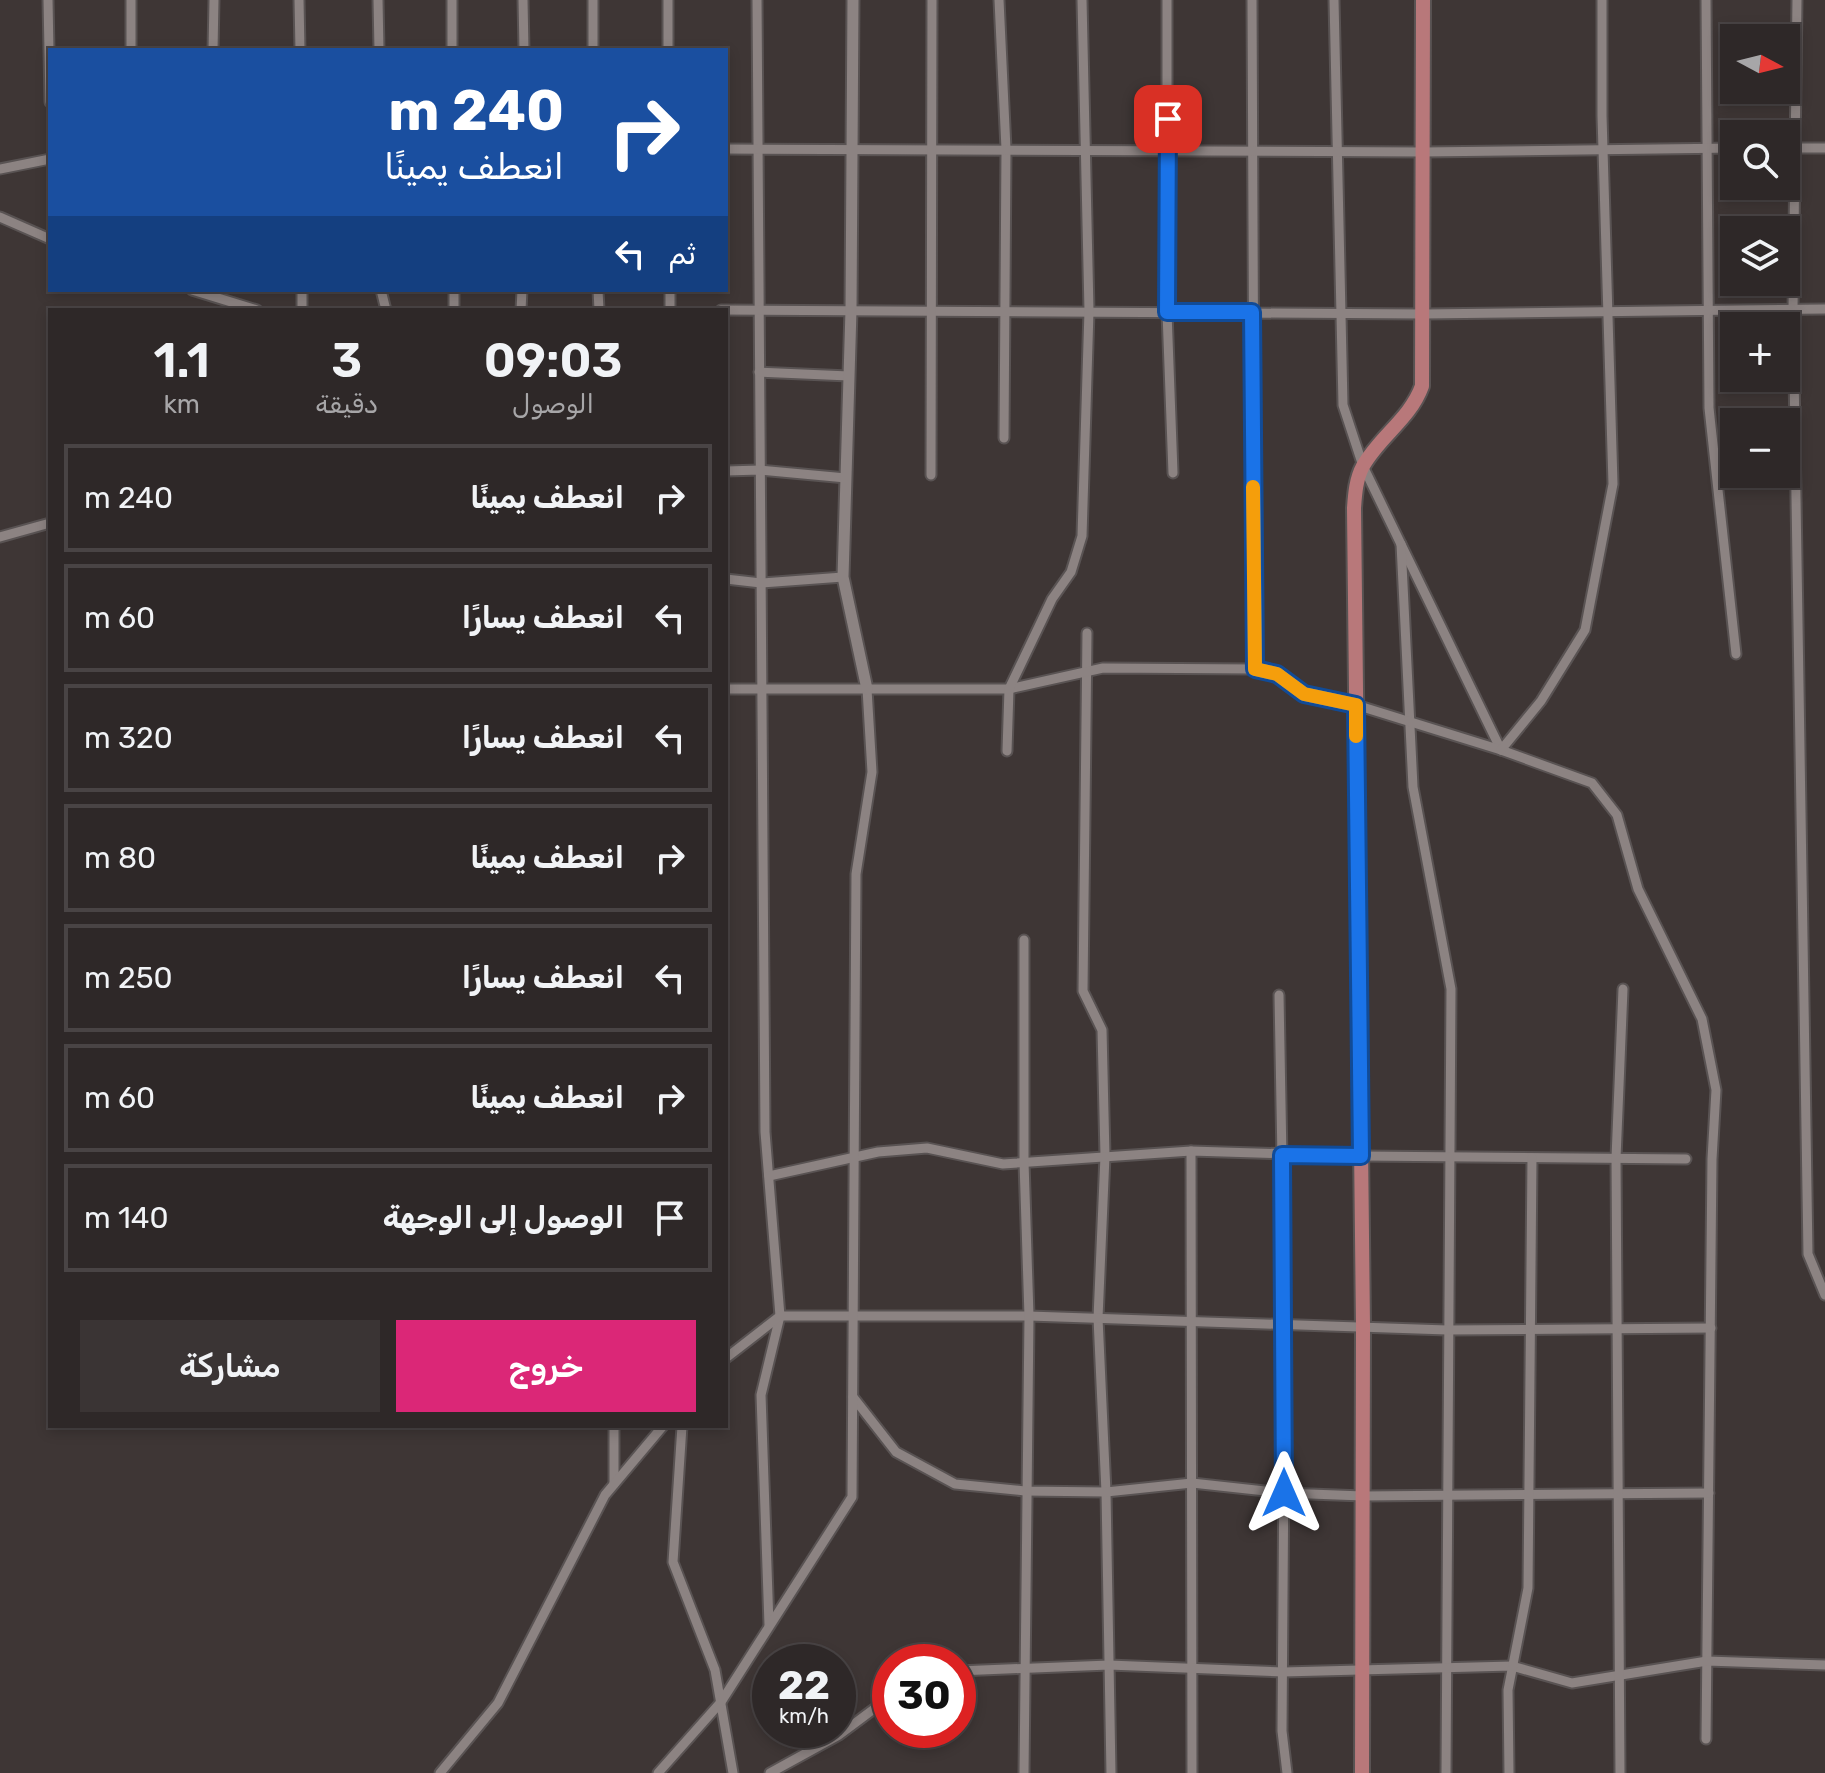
<!DOCTYPE html>
<html lang="ar">
<meta charset="utf-8">
<style>
:root{--surface:#2e2828;--page:#3a3434;--text:#f1f3f6;--muted:#a7a6a8;--line:#494445;--accent:#db2777}
body{margin:0;font-family:Rubik,"Noto Sans Arabic",sans-serif;background:var(--page);color:var(--text);direction:rtl;height:100vh;display:flex;flex-direction:column;font-size:30px;white-space:nowrap}
*{box-sizing:border-box;margin:0}
p{font-size:26px;color:var(--muted)}
.icon{flex:none;width:44px;height:44px;fill:none;stroke:currentColor;stroke-width:2;stroke-linecap:round;stroke-linejoin:round}
.map{position:relative;flex:1;overflow:hidden;direction:ltr}
.panel{position:absolute;left:48px;top:308px;width:680px;height:1120px;display:flex;flex-direction:column;background:var(--surface);border-radius:0px;box-shadow:0 4px 12px #0003,0 0 0 2px var(--line);direction:rtl}
.panel>*{flex:none}
.banner{position:absolute;left:48px;top:48px;width:680px;height:244px;border-radius:0px;box-shadow:0 4px 12px #0003,0 0 0 2px var(--line);direction:rtl;background:#1a4fa0;color:#fff;overflow:hidden}
.needle{width:52px;rotate:97deg}
.buttons{position:absolute;left:1720px;top:24px;display:grid;gap:16px}
.buttons a{display:grid;place-items:center;width:80px;height:80px;border-radius:0px;background:var(--surface);box-shadow:0 4px 12px #0003,0 0 0 2px var(--line);font-size:40px}
.speed{position:absolute;left:752px;top:1644px;display:flex;gap:16px;font-size:40px;font-weight:700;text-align:center}
.speed>*{display:grid;place-content:center;width:104px;height:104px;border-radius:50%;background:var(--surface);box-shadow:0 4px 12px #0003,0 0 0 2px var(--line);line-height:1}
.speed small{font-size:20px;font-weight:400}
.speed .limit{border:12px solid #d22;background:#fff;color:#111}
.pin{position:absolute;display:grid;place-items:center;width:68px;height:68px;color:#fff;margin:-34px;border-radius:16px;box-shadow:0 4px 12px #0006}
.me{position:absolute;width:88px;margin:-44px;rotate:0deg;stroke-linejoin:round;filter:drop-shadow(0 0 6px #0008)}
.turn{display:flex;align-items:center;gap:28px;height:168px;padding:0 32px;font-size:36px}
.turn .icon{width:104px;height:104px;stroke-width:2.5}
.turn b{display:block;font-size:56px;line-height:68px}
.then{display:flex;align-items:center;height:76px;padding:0 32px;background:#0003;gap:16px;font-size:30px}
.eta{display:flex;justify-content:space-evenly;align-items:center;height:136px;text-align:center}
.eta b{font-size:48px;font-weight:600;line-height:56px}
.button{display:flex;gap:16px;margin-top:auto;padding:16px 32px}
.button a{flex:1;height:92px;border-radius:0px;background:var(--accent);color:#fff;font-size:32px;font-weight:600;line-height:92px;text-align:center}
.button a+a{background:var(--page);color:var(--text)}
ul{padding:0;list-style:none}
li{display:flex;align-items:center;gap:24px;height:108px;margin:0 16px 12px;padding:0 16px;border:4px solid var(--line);border-radius:0px}
li div{flex:1}
li b{display:block;font-size:30px}
li em{font-style:normal}
.map>svg:first-child{display:block}
</style>
<div class="map">
<svg width="1825" height="1773" viewBox="0 0 1825 1773">
<rect width="100%" height="100%" fill="#3e3635"/>
<g fill="none" stroke-linecap="round" stroke-linejoin="round">
<g stroke="#595353" stroke-width="13">
<g id="minor">
<polyline points="48,0 50,102"/>
<polyline points="131,0 131,50"/>
<polyline points="299,0 300,50"/>
<polyline points="378,0 379,50"/>
<polyline points="452,0 452,50"/>
<polyline points="523,0 524,50"/>
<polyline points="593,0 593,50"/>
<polyline points="668,0 668,50"/>
<polyline points="757,0 765,1132 780,1316 761,1395 769,1625"/>
<polyline points="999,0 1006,149 1004,438"/>
<polyline points="1167,0 1167,312 1173,473"/>
<polyline points="1252,0 1255,669"/>
<polyline points="1334,0 1343,405 1363,466 1501,750"/>
<polyline points="1706,0 1709,408 1736,654"/>
<polyline points="1797,0 1793,309 1808,1254 1825,1295"/>
<polyline points="213,50 214,0"/>
<polyline points="1786,148 1825,148"/>
<polyline points="726,149 1423,152 1734,148"/>
<polyline points="0,169 50,159"/>
<polyline points="0,217 50,239"/>
<polyline points="192,290 257,310"/>
<polyline points="302,290 302,310"/>
<polyline points="381,290 386,310"/>
<polyline points="454,290 454,310"/>
<polyline points="598,290 599,310"/>
<polyline points="670,290 670,310"/>
<polyline points="521,310 522,290"/>
<polyline points="721,310 1424,314 1825,309"/>
<polyline points="759,372 849,376"/>
<polyline points="726,471 760,470 846,478"/>
<polyline points="931,475 932,0"/>
<polyline points="0,537 50,523"/>
<polyline points="1401,544 1413,787 1451,989 1446,1773"/>
<polyline points="726,579 761,583 843,577"/>
<polyline points="1087,633 1083,991 1102,1030 1105,1156 1098,1318 1106,1492 1111,1773"/>
<polyline points="726,689 1009,689 1103,668 1255,669 1277,674 1304,694 1356,705 1501,750 1592,783 1617,815 1638,889 1702,1019 1716,1090 1712,1159 1706,1739"/>
<polyline points="1501,750 1541,701 1585,630 1613,484 1602,116 1602,0"/>
<polyline points="1007,751 1009,689 1052,599 1071,572 1082,536 1089,311 1082,0"/>
<polyline points="1279,995 1285,1323 1282,1731 1287,1773"/>
<polyline points="1191,1151 1192,1773"/>
<polyline points="769,1176 878,1152 927,1148 1003,1164 1191,1151 1361,1156 1686,1159"/>
<polyline points="726,1358 780,1316 1029,1316 1447,1330 1711,1328"/>
<polyline points="853,1397 896,1452 955,1484 1025,1491 1106,1492 1192,1483 1284,1493 1363,1496 1709,1493"/>
<polyline points="614,1426 614,1484"/>
<polyline points="682,1426 673,1562 715,1670 733,1773"/>
<polyline points="958,1671 1109,1665 1283,1672 1512,1666 1572,1683 1707,1661 1825,1665"/>
<polyline points="440,1773 498,1703 605,1495 663,1426"/>
<polyline points="658,1773 721,1702 852,1497 856,874 872,772 867,689"/>
<polyline points="770,1773 839,1735 890,1697"/>
<polyline points="1024,1773 1029,1316 1024,1162 1024,940"/>
<polyline points="1509,1773 1508,1690 1528,1588 1532,1158"/>
<polyline points="1620,1773 1616,1158 1623,989"/>
</g>
</g>
<g stroke="#595353" stroke-width="15">
<polyline id="tertiary" points="853,0 851,310 843,577 867,689"/>
</g>
<g stroke="#595353" stroke-width="18">
<path id="primary" d="M1362,1773L1363,1327L1354,508C1355,494 1356,479 1363,466C1380,436 1410,419 1422,386L1423,0"/>
</g>
<use href="#minor" stroke="#8c8382" stroke-width="9"/>
<use href="#tertiary" stroke="#8c8382" stroke-width="11"/>
<use href="#primary" stroke="#b8787a" stroke-width="14"/>
</g>
<g fill="none" stroke-linecap="round" stroke-linejoin="round">
<g stroke="#114b97" stroke-width="20">
<polyline id="route" points="1168,119 1167,312 1252,312 1255,669 1277,674 1304,694 1356,705 1361,1156 1282,1155 1284,1493"/>
</g>
<use href="#route" stroke="#1a73e8" stroke-width="14"/>
<polyline stroke="#f59e0b" stroke-width="14" points="1253,487 1255,669 1277,674 1304,694 1356,705 1356,736"/>
</g>
</svg>
<div class="buttons">
<a><svg class="needle" viewBox="-14 -14 28 28"><path d="M0-13l5 13h-10z" fill="#e53935"/><path d="M0 13l5-13h-10z" fill="#a7a6a8"/></svg></a>
<a><svg class="icon" aria-label="search" viewBox="0 0 24 24"><circle cx="10" cy="10" r="6"/><path d="M15 15l6 6"/></svg></a>
<a><svg class="icon" aria-label="layers" viewBox="0 0 24 24"><path d="M12 4l9 5-9 5-9-5zM3 14l9 5 9-5"/></svg></a>
<a>+</a>
<a>−</a>
</div>
<div class="speed"><div>22<small>km/h</small></div><div class="limit">30</div></div>
<div class="pin" style="left:1168px;top:119px;background:#d93025"><svg class="icon" aria-label="arrive" viewBox="0 0 24 24"><path d="M6 21V4h12l-3 4 3 4H6"/></svg></div>
<svg class="me" style="left:1284px;top:1493px" viewBox="-20 -20 40 40"><path d="M0-17L14 15 0 8-14 15z" fill="#1a73e8" stroke="#fff" stroke-width="4"/></svg>
<div class="banner">
<div class="turn"><svg class="icon" aria-label="right" viewBox="0 0 24 24"><path d="M7 20v-9h11M14 6l5 5-5 5"/></svg><div><b>240 m</b>انعطف يمينًا</div></div>
<div class="then">ثم<svg class="icon" aria-label="left" viewBox="0 0 24 24"><path d="M17 20v-9H6M10 6l-5 5 5 5"/></svg></div>
</div>
<section class="panel">
<div class="eta">
<div><b>09:03</b><p>الوصول</p></div>
<div><b>3</b><p>دقيقة</p></div>
<div><b>1.1</b><p>km</p></div>
</div>
<ul>
<li><svg class="icon" aria-label="right" viewBox="0 0 24 24"><path d="M7 20v-9h11M14 6l5 5-5 5"/></svg><div><b>انعطف يمينًا</b></div><em>240 m</em></li>
<li><svg class="icon" aria-label="left" viewBox="0 0 24 24"><path d="M17 20v-9H6M10 6l-5 5 5 5"/></svg><div><b>انعطف يسارًا</b></div><em>60 m</em></li>
<li><svg class="icon" aria-label="left" viewBox="0 0 24 24"><path d="M17 20v-9H6M10 6l-5 5 5 5"/></svg><div><b>انعطف يسارًا</b></div><em>320 m</em></li>
<li><svg class="icon" aria-label="right" viewBox="0 0 24 24"><path d="M7 20v-9h11M14 6l5 5-5 5"/></svg><div><b>انعطف يمينًا</b></div><em>80 m</em></li>
<li><svg class="icon" aria-label="left" viewBox="0 0 24 24"><path d="M17 20v-9H6M10 6l-5 5 5 5"/></svg><div><b>انعطف يسارًا</b></div><em>250 m</em></li>
<li><svg class="icon" aria-label="right" viewBox="0 0 24 24"><path d="M7 20v-9h11M14 6l5 5-5 5"/></svg><div><b>انعطف يمينًا</b></div><em>60 m</em></li>
<li><svg class="icon" aria-label="arrive" viewBox="0 0 24 24"><path d="M6 21V4h12l-3 4 3 4H6"/></svg><div><b>الوصول إلى الوجهة</b></div><em>140 m</em></li>
</ul>
<div class="button"><a>خروج</a><a>مشاركة</a></div>
</section>
</div>
